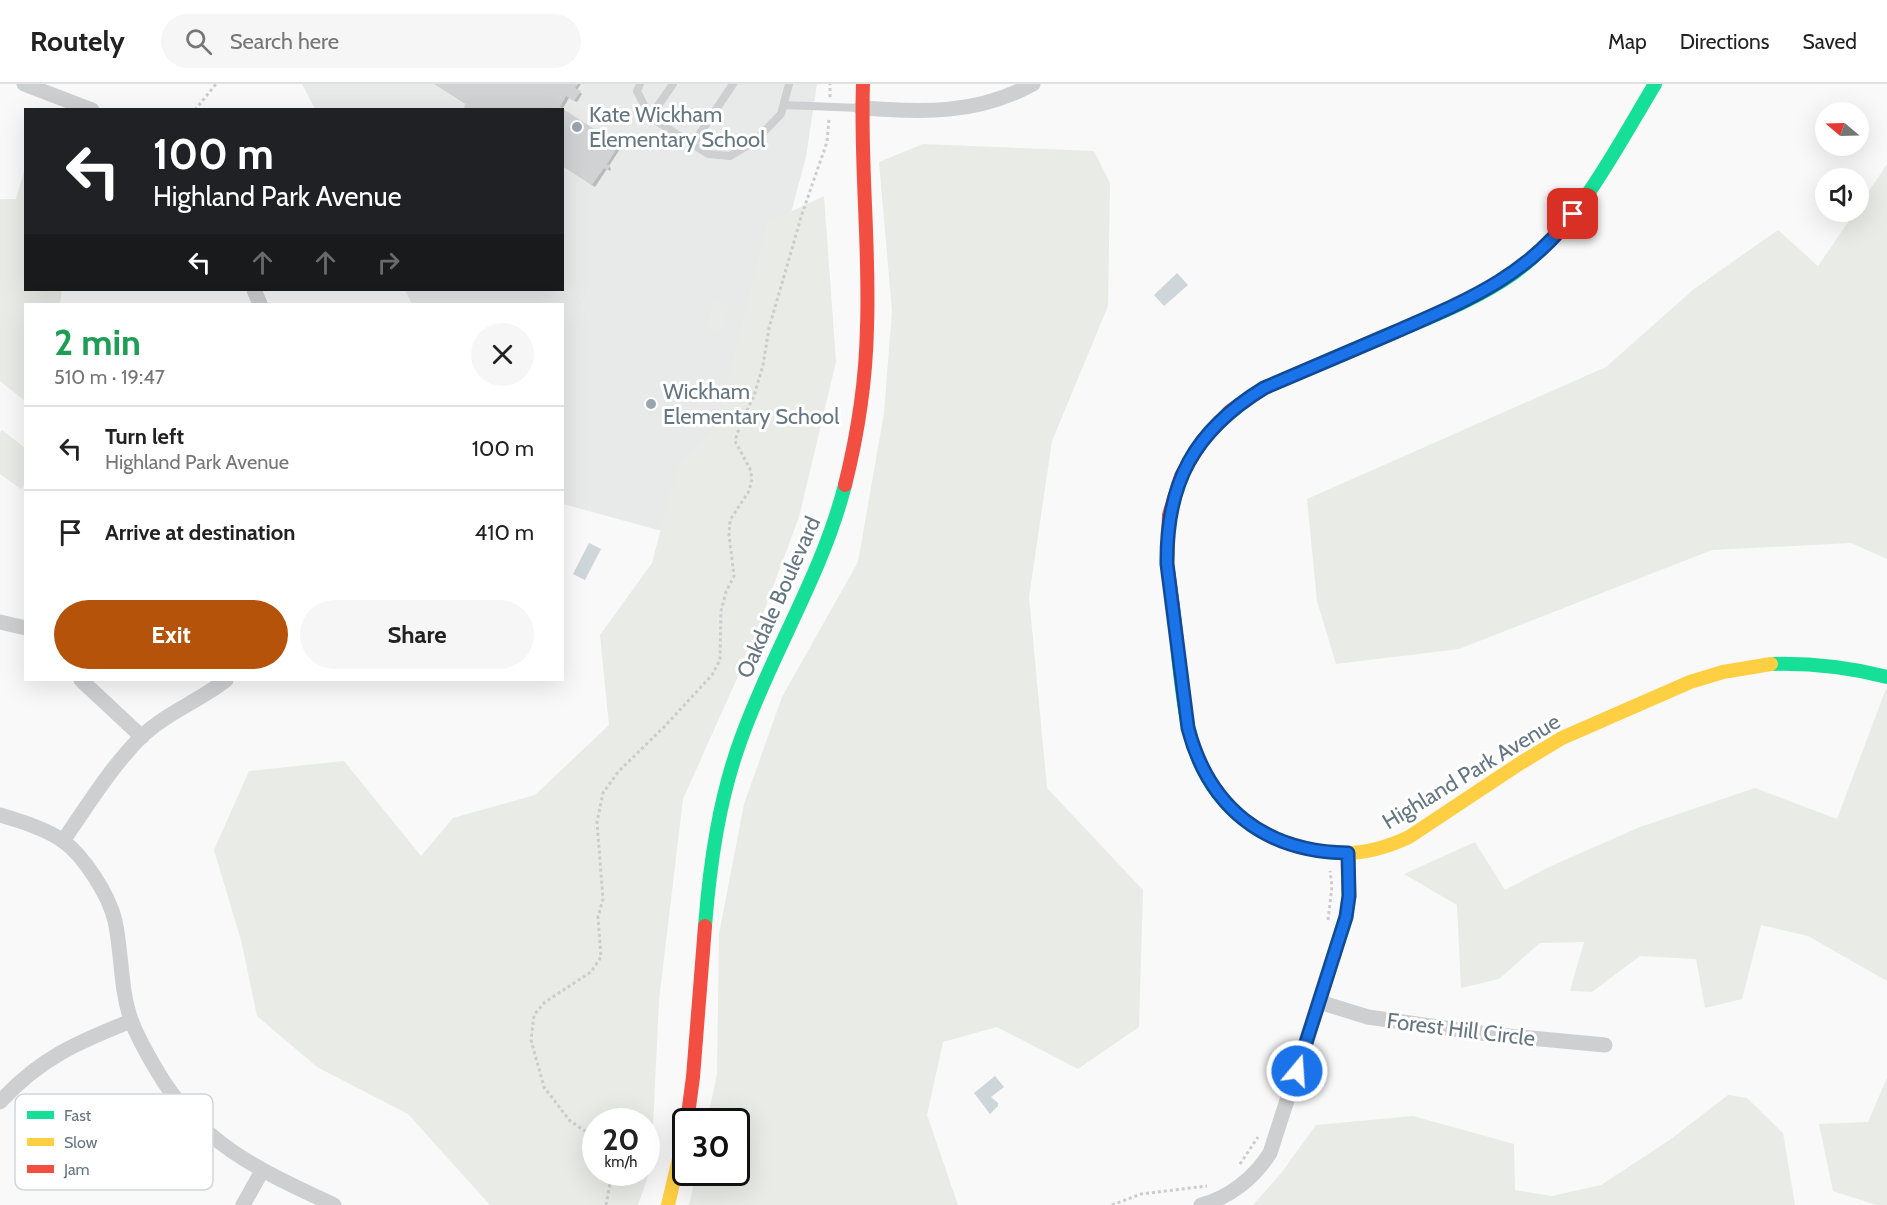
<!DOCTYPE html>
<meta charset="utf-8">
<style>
:root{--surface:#fff;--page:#f6f6f6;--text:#222;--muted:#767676;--line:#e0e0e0;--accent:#b45309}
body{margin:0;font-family:Cabin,sans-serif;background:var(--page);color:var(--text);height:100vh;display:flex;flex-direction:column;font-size:22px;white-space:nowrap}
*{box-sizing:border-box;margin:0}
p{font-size:20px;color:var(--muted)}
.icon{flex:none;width:33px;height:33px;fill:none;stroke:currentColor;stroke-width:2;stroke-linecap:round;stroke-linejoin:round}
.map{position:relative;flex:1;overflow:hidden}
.sheet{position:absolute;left:24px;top:219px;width:540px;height:378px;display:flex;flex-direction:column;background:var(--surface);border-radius:0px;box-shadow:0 6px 24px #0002}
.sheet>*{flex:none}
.banner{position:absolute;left:24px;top:24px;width:540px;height:183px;border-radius:0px;box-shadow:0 6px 24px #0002;background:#202124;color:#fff;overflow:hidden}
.needle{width:39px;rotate:289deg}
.tools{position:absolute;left:1815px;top:18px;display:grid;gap:12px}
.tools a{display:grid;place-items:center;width:54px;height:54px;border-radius:50%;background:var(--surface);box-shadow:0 6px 24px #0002;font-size:30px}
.speed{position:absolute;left:582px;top:1024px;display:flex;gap:12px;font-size:30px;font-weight:700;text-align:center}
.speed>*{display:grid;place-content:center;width:78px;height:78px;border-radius:50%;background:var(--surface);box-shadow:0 6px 24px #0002;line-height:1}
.speed small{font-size:15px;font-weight:400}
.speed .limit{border:3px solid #111;border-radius:9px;background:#fff;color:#111}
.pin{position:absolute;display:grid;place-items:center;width:51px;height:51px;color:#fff;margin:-26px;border-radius:12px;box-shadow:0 3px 9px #0006}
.me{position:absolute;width:66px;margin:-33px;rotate:18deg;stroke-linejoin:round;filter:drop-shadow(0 0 4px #0008)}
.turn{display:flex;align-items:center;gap:21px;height:126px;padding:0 30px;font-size:27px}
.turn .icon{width:78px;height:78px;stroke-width:2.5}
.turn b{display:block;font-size:42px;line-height:51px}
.lanes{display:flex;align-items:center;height:57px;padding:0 30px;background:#0003;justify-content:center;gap:30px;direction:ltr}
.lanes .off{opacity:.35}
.round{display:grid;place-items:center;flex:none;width:63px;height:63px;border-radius:32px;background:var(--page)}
.overview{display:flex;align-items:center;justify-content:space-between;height:102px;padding:0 30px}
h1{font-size:36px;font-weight:800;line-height:45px;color:#1e9e55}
.cta{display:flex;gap:12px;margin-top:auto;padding:12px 30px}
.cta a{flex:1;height:69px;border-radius:36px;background:var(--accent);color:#fff;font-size:24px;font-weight:800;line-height:69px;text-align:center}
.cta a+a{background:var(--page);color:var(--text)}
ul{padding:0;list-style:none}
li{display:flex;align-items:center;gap:18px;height:84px;padding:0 30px;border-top:2px solid var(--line)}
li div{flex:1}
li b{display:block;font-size:22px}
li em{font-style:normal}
header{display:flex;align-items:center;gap:36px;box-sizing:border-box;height:84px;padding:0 30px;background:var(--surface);border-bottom:2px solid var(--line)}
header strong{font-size:28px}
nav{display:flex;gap:33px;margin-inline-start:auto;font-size:21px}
.search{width:420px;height:54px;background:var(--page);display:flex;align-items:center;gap:15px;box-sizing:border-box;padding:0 21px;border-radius:33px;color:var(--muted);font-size:22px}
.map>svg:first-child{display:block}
</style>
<header>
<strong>Routely</strong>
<div class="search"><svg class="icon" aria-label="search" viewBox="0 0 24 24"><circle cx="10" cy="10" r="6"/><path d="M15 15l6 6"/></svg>Search here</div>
<nav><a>Map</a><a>Directions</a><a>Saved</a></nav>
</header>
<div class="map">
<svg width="1887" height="1121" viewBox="0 0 1887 1121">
<rect width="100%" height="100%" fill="#f9f9f9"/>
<polygon fill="#e8e9e9" points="302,0 817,0 806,73 702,458 563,420 562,220 412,220 405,206 562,206 562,26 315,25"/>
<g fill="#e8ebe6" fill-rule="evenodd">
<polygon points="923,60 1094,67 1110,99 1108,222 1052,357 1029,513 1047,704 1143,806 1139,943 1078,985 997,943 943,958 927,1031 958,1121 689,1121 696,1089 736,1089 736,1038 707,1038 717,990 719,850 744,720 782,613 858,478 884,329 892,227 879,78"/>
<polygon points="1887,80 1887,475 1851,459 1712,466 1459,565 1336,580 1317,517 1307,415 1606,283 1694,205 1778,146 1818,182 1855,128 1858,128 1859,122"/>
<polygon points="25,84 26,206 62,206 60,220 26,220 25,317 0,297 0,115 16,115"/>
<path d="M824,112L836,278L799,433L748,570L683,715L659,916L651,1084L638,1121H490L408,1030L317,983L257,932L241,856L214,766L249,687L344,677L421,772L453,734L535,711L609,641L600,551L652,479L677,384L716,342L767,139ZM596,1038H646V1089H596Z"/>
<polygon points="713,217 729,220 723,248 707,245"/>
<polygon points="2,346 25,364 25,399 21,405 0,390 0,349"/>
<polygon points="1887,602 1887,897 1808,852 1761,841 1742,915 1705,924 1696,875 1640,872 1592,908 1570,907 1584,858 1540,859 1499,895 1461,904 1457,821 1404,790 1475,758 1505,806 1549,783 1640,743 1755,704 1837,735"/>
<polygon points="1887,994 1887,1121 1876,1121 1833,1107 1819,1040 1868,1038"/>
<polygon points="1728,1011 1747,1014 1783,1049 1795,1121 1253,1121 1282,1088 1316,1041 1413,1032 1514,1060 1515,1106 1552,1112 1601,1101 1671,1055"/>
</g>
<g fill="#ced6d9">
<polygon points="1177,189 1188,201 1164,222 1154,211"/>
<polygon points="589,459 601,465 585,496 573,490"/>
<polygon points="995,992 1004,1003 991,1013 998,1019 998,1022 990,1030 974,1009"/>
</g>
<g fill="#0003">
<polygon points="435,0 581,0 577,6 582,10 577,18 569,14 562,26 466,20"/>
<polygon points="618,63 620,65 609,82 611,85 610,87 607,85 595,103 562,81"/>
</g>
<polygon fill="#d0d2d3" points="434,0 578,0 575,4 581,7 574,17 566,12 560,23 619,61 607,80 610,82 607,86 604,84 592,101 562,82 562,26 464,26 465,19"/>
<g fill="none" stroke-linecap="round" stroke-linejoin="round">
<g stroke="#cbcccd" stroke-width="3" stroke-dasharray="3 3" stroke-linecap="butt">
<polyline points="830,13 830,0"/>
<polyline points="195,26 216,0"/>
<polyline points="1328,836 1332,802 1330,787"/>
<polyline points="596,1054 570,1037 544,1003 531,956 534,931 545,918 591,888 601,873 598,833 603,815 597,738 603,709 618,688 665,642 712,591 720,576 721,527 726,508 734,492 729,451 730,436 749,407 752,395 750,385 735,357 741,338 754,312 763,281 769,244 802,130 827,58 829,35"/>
<polyline points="1240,1080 1258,1053"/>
<polyline points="606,1121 612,1089"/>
<polyline points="1112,1121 1141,1110 1207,1102"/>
</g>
<g stroke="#cecfd0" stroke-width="8">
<polyline points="640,0 637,7 650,33 708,70 730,72 755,57 781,30 789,0"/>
<polyline points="784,21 860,24"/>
<polyline points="650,33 673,0"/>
<polyline points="693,60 733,0"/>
</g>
<g stroke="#cecfd0" stroke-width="15">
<polyline points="24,0 92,26"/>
<path d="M861,24C924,28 976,31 1033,0"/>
<polyline points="254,206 260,220"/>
<polyline points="0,538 26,544"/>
<polyline points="81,596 142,653"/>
<path d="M0,731C20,737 47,745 63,757C84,772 109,811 115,837C122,869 120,904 131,936C137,952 147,970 156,985C198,1059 261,1087 334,1121"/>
<path d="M63,757C87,722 111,683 141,653C166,629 199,617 226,596"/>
<polyline points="1319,918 1368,933 1488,950 1605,961"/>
<path d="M0,1018C40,974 78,958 131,937"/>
<polyline points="243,1121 262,1087"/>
<path d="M1201,1121C1229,1114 1254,1094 1270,1069L1346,833L1349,812L1348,769"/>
</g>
<g stroke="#16e098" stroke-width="14">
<path d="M1388,251C1430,233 1476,216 1514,189C1578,142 1615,66 1655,0"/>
<path d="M1173,523C1178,562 1180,608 1189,646C1206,721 1264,765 1339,769"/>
<path d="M1771,580C1811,579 1848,583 1887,593"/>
<path d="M705,842C710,779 719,715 741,655C772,568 822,491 845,401"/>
</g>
<g stroke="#ffcf43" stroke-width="14">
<path d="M1339,769C1363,770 1388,763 1409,753L1519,680L1562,654L1690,598L1723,588L1771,580"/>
<polyline points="668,1121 686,1045"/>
</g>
<g stroke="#f24e42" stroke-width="14">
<path d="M845,401C858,349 866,296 867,243C870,162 860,81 863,0"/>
<polyline points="1173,523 1167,480 1169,431 1181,392 1202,357 1230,327 1264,304 1388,251"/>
<polyline points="687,1038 693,993 705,842"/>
</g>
</g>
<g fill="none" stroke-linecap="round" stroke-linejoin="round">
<g stroke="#114b97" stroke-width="15">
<path id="route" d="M1297,987L1346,833L1349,812L1348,769C1265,768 1209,724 1188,644L1167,480C1166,399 1194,347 1264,304C1308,285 1351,267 1395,248C1463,218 1527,193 1573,130"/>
</g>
<use href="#route" stroke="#1a73e8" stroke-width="10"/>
</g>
<g fill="#99a4ac" stroke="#fff" stroke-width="2">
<circle cx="577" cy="43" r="6"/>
<circle cx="651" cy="320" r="6"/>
</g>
<g text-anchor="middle" stroke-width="6" stroke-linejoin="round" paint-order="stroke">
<g font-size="22" fill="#657683" stroke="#fff" text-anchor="start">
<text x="589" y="38">Kate Wickham<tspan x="589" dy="25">Elementary School</tspan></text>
<text x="663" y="315">Wickham<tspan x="663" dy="25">Elementary School</tspan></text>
</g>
<g font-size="22" fill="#657683" stroke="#fff">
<text transform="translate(778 513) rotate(-66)" y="8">Oakdale Boulevard</text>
<text transform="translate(1471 687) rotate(-31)" y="8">Highland Park Avenue</text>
<text transform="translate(1461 945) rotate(7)" y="8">Forest Hill Circle</text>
</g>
</g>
<rect x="15" y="1010" width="198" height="96" rx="9" fill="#fff" stroke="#d1d6da" stroke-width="1.5"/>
<rect x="27" y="1027" width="27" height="8" fill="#16e098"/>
<rect x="27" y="1054" width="27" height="8" fill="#ffcf43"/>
<rect x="27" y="1081" width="27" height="8" fill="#f24e42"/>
<g font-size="16" fill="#657683">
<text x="64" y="1037">Fast</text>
<text x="64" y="1064">Slow</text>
<text x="64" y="1091">Jam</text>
</g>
</svg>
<div class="tools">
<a><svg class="needle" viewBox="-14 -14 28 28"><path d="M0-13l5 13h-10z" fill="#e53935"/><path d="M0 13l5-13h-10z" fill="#767676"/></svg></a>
<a><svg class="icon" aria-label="sound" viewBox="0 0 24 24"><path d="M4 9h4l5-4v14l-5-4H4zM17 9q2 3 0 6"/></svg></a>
</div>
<div class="speed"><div>20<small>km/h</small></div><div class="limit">30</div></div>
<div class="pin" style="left:1573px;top:130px;background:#d93025"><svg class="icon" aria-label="arrive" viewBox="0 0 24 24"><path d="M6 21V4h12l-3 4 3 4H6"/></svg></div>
<svg class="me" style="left:1297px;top:987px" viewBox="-20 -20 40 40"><circle r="17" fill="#1a73e8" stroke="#fff" stroke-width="3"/><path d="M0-11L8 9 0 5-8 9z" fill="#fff"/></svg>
<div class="banner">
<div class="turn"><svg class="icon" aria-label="left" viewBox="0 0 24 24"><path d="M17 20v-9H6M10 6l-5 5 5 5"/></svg><div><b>100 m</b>Highland Park Avenue</div></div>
<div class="lanes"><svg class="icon" aria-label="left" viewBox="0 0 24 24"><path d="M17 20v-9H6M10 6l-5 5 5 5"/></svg><svg class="icon off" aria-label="ahead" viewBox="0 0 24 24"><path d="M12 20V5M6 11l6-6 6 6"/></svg><svg class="icon off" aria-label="ahead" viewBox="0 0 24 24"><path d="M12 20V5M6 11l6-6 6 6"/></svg><svg class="icon off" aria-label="right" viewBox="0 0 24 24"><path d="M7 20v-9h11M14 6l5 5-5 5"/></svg></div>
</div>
<section class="sheet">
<div class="overview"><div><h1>2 min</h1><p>510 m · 19:47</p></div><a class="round"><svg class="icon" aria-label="close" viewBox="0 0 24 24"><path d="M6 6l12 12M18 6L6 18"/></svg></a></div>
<ul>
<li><svg class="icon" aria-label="left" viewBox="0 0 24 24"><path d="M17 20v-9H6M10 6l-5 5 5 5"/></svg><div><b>Turn left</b><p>Highland Park Avenue</p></div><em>100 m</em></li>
<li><svg class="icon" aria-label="arrive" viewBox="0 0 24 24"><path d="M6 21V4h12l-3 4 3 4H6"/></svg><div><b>Arrive at destination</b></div><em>410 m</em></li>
</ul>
<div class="cta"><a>Exit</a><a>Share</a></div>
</section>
</div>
